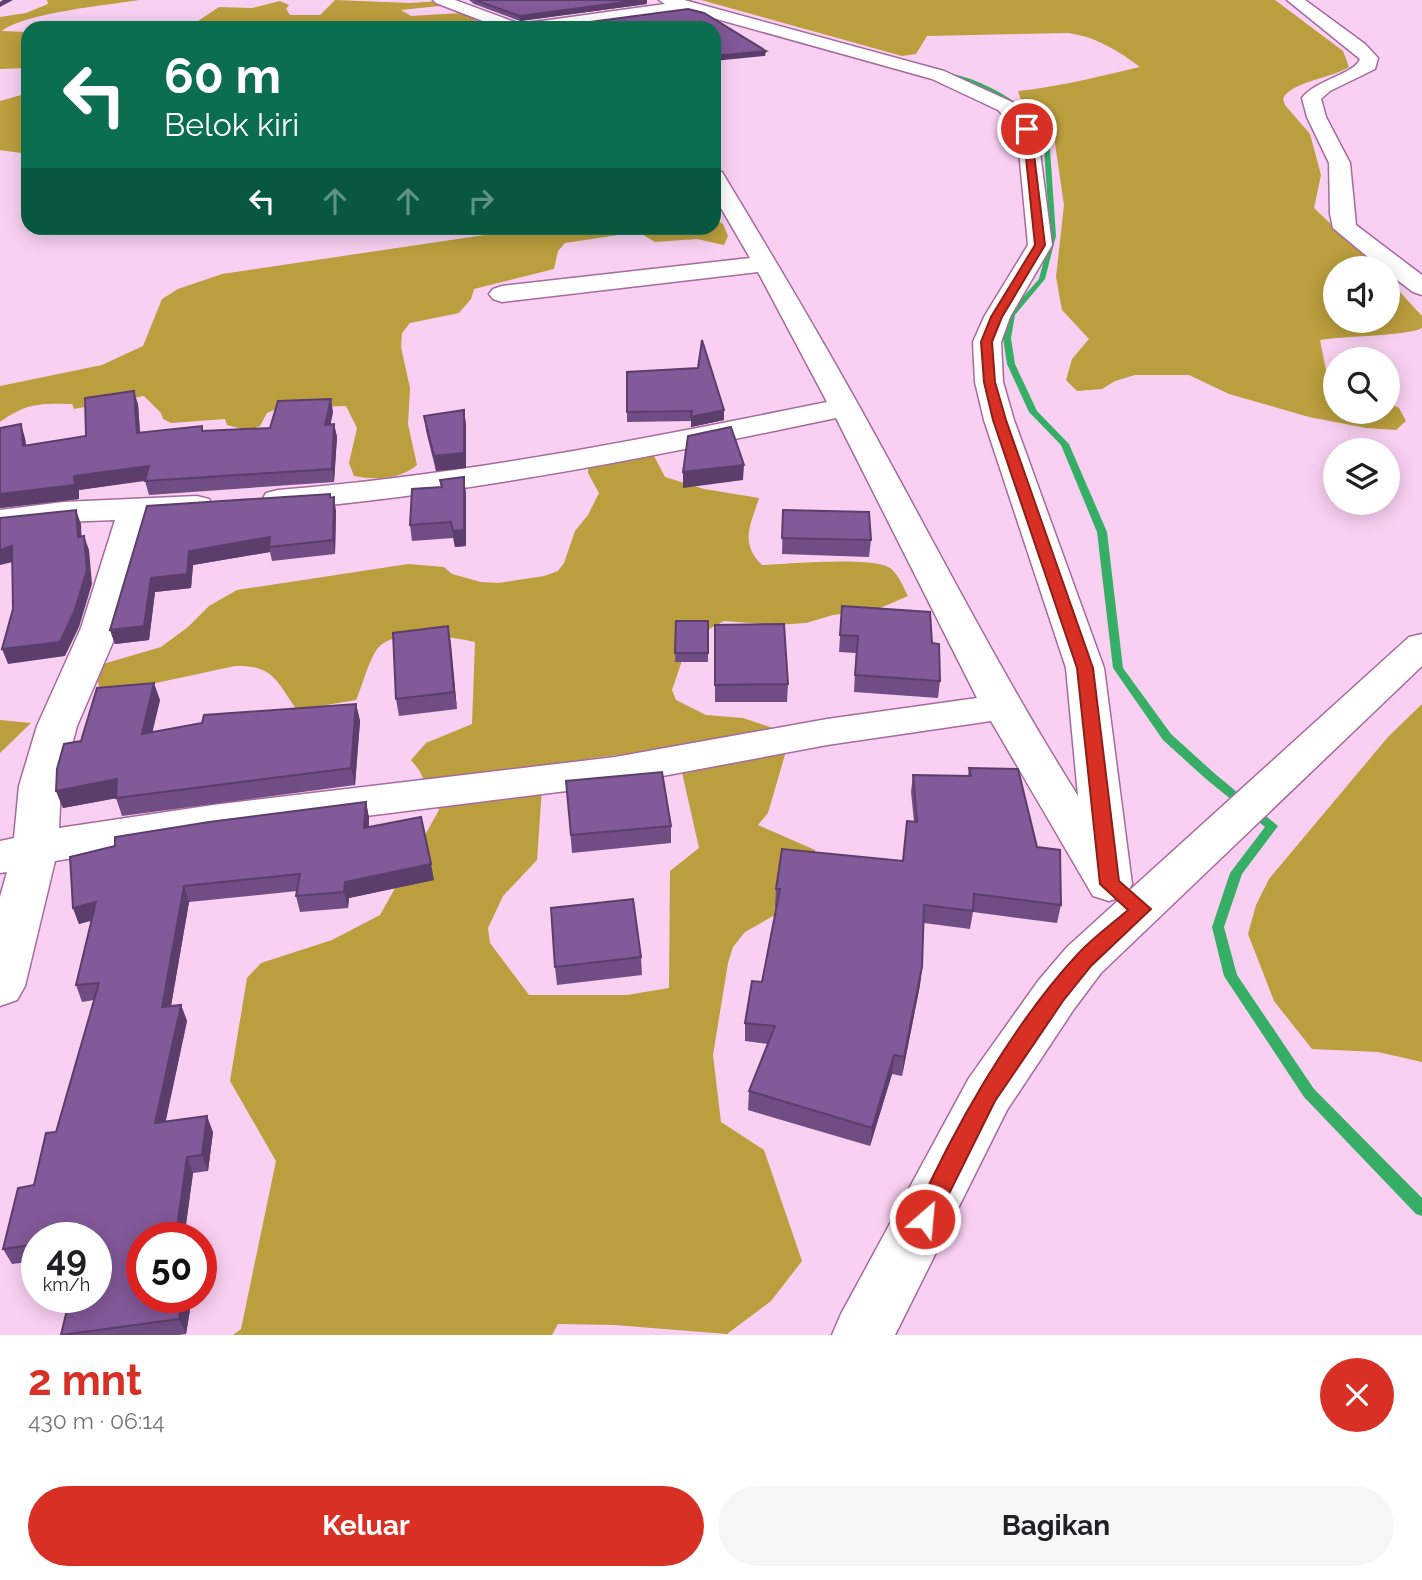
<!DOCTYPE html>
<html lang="id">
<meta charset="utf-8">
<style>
:root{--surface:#fff;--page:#f6f6f6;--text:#202124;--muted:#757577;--accent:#d93025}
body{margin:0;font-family:Raleway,sans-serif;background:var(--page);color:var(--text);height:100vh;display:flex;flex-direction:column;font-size:26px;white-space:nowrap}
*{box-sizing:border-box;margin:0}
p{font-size:23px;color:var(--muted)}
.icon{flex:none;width:38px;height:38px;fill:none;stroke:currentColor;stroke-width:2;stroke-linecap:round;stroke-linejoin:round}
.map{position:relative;height:1335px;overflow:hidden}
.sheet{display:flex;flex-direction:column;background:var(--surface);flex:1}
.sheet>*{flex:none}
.hud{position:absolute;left:21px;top:21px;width:700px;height:214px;border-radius:21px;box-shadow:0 4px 18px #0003;background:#0b6e4f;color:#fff;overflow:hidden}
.fabs{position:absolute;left:1323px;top:256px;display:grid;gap:14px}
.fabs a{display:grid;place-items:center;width:77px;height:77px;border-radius:50%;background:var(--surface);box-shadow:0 4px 18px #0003;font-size:35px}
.speed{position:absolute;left:21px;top:1222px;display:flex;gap:14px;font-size:35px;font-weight:700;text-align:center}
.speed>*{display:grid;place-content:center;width:91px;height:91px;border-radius:50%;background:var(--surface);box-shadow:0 4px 18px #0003;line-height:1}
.speed small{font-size:18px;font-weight:400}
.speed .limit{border:10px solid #d22;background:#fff;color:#111}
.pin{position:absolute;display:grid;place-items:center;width:60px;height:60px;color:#fff;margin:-30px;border:4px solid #fff;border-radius:50%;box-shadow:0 2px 7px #0007}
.me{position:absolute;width:77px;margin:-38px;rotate:27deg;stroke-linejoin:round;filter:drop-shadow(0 0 5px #0008)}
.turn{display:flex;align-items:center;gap:24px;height:147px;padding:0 28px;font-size:32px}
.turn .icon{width:91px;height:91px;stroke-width:2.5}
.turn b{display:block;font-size:49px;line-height:60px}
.lanes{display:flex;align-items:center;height:66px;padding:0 28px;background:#0003;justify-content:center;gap:35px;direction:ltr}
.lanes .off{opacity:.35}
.round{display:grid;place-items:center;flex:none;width:74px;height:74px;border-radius:37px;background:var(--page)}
.head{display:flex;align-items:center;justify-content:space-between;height:119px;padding:0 28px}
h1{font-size:42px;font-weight:700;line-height:52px;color:var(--accent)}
.primary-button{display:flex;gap:14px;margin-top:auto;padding:14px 28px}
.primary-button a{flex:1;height:80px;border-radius:42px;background:var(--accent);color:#fff;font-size:28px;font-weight:700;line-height:80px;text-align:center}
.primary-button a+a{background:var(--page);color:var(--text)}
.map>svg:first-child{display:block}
</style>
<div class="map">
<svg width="1422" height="1335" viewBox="0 0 1422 1335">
<rect width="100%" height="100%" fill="#f9d0f2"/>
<g fill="#bb9e3d" fill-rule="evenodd">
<path d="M47,0H139C108,5 24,13 2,31L28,32V68L0,69V17L26,13L48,4Z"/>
<polygon points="335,0 410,3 455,0 450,5 401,10 411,16 461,13 483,24 465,28 232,28 198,21 219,7 252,8 280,1 289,5 286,9 290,15 320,15"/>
<path d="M701,0H1275L1343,51L1349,67C1333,78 1289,82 1283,99L1285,105L1310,134L1321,175L1314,208L1377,268H1335V320H1388V279L1422,316V328C1407,336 1343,336 1320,340L1328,380L1335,382V411H1388V402L1399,408L1406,421L1396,430L1366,428L1309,417L1229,394L1189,375H1135L1115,381L1102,389L1077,391L1066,380L1072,359L1089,339L1062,310L1056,277L1064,205L1053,130L1021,100L1018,91C1059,87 1100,76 1140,67C1119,51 1094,36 1068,33L927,36L916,54L902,56Z"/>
<polygon points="28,93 28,154 0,150 0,101"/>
<path d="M714,218L723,224L728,236L724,245L697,239L655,242L638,232L565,243L558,251L554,269L474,289L471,299L459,313L410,323L402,333L401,347L410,388L408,424L417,465C399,480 376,480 354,476L349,463L357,428L346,406L279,408L267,413L260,426L249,431L227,425L225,419L171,423L163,419L161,413L144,396L74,409L72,404C40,403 26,403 0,422V386L102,365L143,346L162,299L178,289L222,274L531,228H714Z"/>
<path d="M653,454L665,477L704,489L759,498C751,524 739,543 762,565C787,564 873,556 890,568C899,575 903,587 908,596L878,609L833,615L806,623L776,625L724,621L689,640L672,690L676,700L706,715L743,718L791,734L768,813L758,825L815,850L819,890L745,932L733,947L728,963L713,1055L721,1122L764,1150L802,1261L771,1301L727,1334L614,1325L558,1324L552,1335H233L241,1329L276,1161L230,1081L247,978L261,963L332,940L380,915L439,810L419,770L411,760L426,743L472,724L475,642C452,637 394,628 378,648C369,659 362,687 356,700L297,710C276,681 274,665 235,666L100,695L97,674L103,664L161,647L188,627L209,606L237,590L408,564L444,567L452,574L481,582L498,583L544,576L558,571L564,563L575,531L588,515L599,493L588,473V466ZM636,753H655L681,768L699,848L670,871L669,988L627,995H529L490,943L488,928L503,896L537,860L543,774C572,758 604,757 636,753Z"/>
<polygon points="1422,704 1422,1062 1378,1052 1312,1049 1274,1001 1248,934 1256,905 1269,879 1388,737"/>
<polygon points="0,720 31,723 0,753"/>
</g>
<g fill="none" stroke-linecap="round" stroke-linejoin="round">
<g fill="#37ae65" fill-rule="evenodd">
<polygon points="683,0 690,0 711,7 709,8"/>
<path d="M942,72C977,76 1021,101 1044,127L1042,128L1050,149L1056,236L1045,279L1015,315L1011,338L1015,364L1037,411L1069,444L1107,532L1123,668L1171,734L1214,773L1278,826L1242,874L1224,927L1237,975L1314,1089L1422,1198V1216L1416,1214L1304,1097L1224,976L1212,927L1230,873L1265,827L1206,779L1163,740L1113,668L1097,532L1061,445L1029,412L1007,364L1003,338L1007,315L1039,279L1050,236L1044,149L1035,124L1019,109L982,88L942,74Z"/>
</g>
<g stroke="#a7699e" stroke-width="3">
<path id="minor" d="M433,0H455L520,24L665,4L659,0H684L944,71L1012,102L1034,125L1037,129L1052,245L1010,317L1001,342L1003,382L1014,420L1104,668L1132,884L1125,896L1109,901L1093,896L991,721L827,745L615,785L213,835L55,861L25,986L17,1000L0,1006V897L7,872L0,873V841L14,838L19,786L37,726L81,628L115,520L63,522L0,530V510L63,502L197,496L209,499L213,506L209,513L148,518L119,628L77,726L61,786L59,828L213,805L615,757L827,719L977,698L836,418C651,457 467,494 278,510L266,507L262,500L266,493L278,490C464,475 645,439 827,402L758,272L502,302L493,299L489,294L493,289L502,286L750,258L714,196V171L722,172L725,177C771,253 816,329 859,406C932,537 998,669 1078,796L1066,668L984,420L975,382L973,342L984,317L1028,245L1017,130L998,110L932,79L688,11L560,28H501L436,3Z"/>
</g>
<g stroke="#a7699e" stroke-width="3">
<g id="secondary">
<path d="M1287,0H1305L1365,44L1378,58L1375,69L1330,91L1321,99L1326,117L1350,163L1356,225L1422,275V295L1413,292L1388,273V268H1381L1333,228L1330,214L1329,163L1307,117L1302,98C1315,80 1355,74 1360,59Z"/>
<polygon points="1422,634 1422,666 1101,973 1074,1009 1007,1110 895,1335 832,1335 841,1314 969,1078 1038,981 1067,947 1409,637"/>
</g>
</g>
<use href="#minor" fill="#fff" fill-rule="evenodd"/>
<use href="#secondary" fill="#fff" fill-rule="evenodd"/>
</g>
<g fill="#704d84">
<polygon points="469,0 647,0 647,4 520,21 474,4"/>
<polygon points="138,404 140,433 270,428 333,412 330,424 334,424 337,437 334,482 149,495 145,481 79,490 79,499 0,508 25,438 26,446 86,436"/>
<polygon points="464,410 466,425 466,468 436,471 426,431 424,416"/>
<polygon points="724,410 724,420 691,427 691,421 627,422 627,412"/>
<polygon points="440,480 466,493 466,546 455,547 453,538 412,541 410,525 441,487"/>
<polygon points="331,498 336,511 335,554 272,561 270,552 193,565 191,588 155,592 149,640 115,644 110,630 147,506"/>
<polygon points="783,510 871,540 869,557 782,554"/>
<polygon points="842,606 932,643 940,681 938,698 854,692 856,653 839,652"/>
<polygon points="676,621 708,621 708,662 675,662"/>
<polygon points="715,625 788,684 787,702 715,702"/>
<polygon points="448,626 457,709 399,716 396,699"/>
<polygon points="160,700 152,732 356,704 360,721 355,785 122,816 116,798 63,808 56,791 81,741"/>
<polygon points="969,768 1037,847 1061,905 1057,923 973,912 970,929 924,923 920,985 902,1076 892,1074 870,1146 748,1110 749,1091 768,1044 745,1041 745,1023 762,982 777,907 775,907 776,889 902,861 914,822 911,792 913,775 968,776"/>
<polygon points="566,781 671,826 671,843 572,853"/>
<polygon points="366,802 369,818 369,827 434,880 349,898 348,908 300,912 296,896 297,891 189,902 171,1006 181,1005 187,1021 165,1122 213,1132 208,1171 193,1173 185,1233 142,1297 192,1297 186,1334 179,1335 61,1335 96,1237 37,1237 37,1261 12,1264 3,1249 34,1185 56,1132 94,1000 82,1002 76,985 92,920 79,924 73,908"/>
<polygon points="641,957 642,975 557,985 555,967"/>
</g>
<g fill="#5b3e6b">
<polygon points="3,0 13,0 0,7 0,2"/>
<polygon points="640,0 647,0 647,4 520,21 520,16"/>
<polygon points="766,51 765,56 714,61 714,56"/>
<polygon points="134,391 138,404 141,446 137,433"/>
<polygon points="331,399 333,412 328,438 325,425"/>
<polygon points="464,410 466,425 466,468 436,471 434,456"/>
<polygon points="724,410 724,420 691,427 691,417"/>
<polygon points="21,424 25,438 28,460 23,446"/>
<polygon points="334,424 337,437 334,482 332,469"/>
<polygon points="744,465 743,480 683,488 683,472"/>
<polygon points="149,466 153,479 79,490 79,499 0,508 0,494 74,476"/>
<polygon points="464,477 466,493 466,546 455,547 453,531"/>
<polygon points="334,497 336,511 335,554 333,540"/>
<polygon points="76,510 81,524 82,551 78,537"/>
<polygon points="84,536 89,550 92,584 79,627 65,656 8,664 2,649"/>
<polygon points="270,537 269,547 270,552 193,565 191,588 155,592 149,640 115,644 110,630 151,578 189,551"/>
<polygon points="12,546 17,561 0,565 0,550"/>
<polygon points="448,626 451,643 457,709 454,692"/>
<polygon points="154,683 160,700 148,751 142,734"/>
<polygon points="356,704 360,721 355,785 351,768"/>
<polygon points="117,779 123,797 63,808 56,791"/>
<polygon points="366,802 369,818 368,844 364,828"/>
<polygon points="431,864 434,880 349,898 348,908 344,892 345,882"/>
<polygon points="184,886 189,902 168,1023 162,1007"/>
<polygon points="96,902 102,918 79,924 73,908"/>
<polygon points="922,967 920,985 902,1076 904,1057"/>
<polygon points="181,1005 187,1021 162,1139 155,1123"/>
<polygon points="894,1055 892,1074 870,1146 872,1128"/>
<polygon points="207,1116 213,1132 208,1171 202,1155"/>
<polygon points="187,1157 193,1173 184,1237 176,1234"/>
<polygon points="183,1297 192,1297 186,1334 179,1319"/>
</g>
<g fill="#825999" stroke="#5b3e6b" stroke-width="2">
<polygon points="475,0 640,0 520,16"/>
<polygon points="688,9 704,13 766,51 714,56 714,28 483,28 505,26 560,26"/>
<polygon points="702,340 724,410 691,417 692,411 627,412 627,372 698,368"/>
<polygon points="134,391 137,433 202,426 202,431 270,428 278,401 331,399 325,425 334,424 332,469 145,481 149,466 74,476 75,485 0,494 0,428 21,424 23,446 86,436 85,398"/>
<polygon points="464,410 464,453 434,456 424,416"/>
<polygon points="731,427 744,465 683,472 688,436"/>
<polygon points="464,477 464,530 453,531 451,522 410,525 412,489 442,487 440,480"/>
<polygon points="330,494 330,498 334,497 333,540 269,547 270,537 189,551 187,574 151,578 144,626 110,630 147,506"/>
<polygon points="76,510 78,537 84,536 87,570 74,612 60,642 2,649 13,609 12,546 0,550 0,518"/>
<polygon points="783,510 869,512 871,540 782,538"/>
<polygon points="842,606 930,612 932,643 939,644 940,681 855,675 858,636 840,635"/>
<polygon points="676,621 708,621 708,653 675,653"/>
<polygon points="784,624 788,684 715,685 715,625"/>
<polygon points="448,626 454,692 396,699 393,633"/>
<polygon points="154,683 142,734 202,723 204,715 356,704 351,768 116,798 117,779 56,791 57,769 64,744 81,741 97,688"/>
<polygon points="969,768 1018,769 1037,847 1060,850 1061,905 974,894 973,911 924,905 922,967 904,1057 894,1055 872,1128 749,1091 775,1026 745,1023 752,981 762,982 780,889 776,889 782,849 903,861 907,821 917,822 913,775 971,776"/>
<polygon points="662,772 671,826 571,835 566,781"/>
<polygon points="366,802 364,828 421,817 431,864 345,882 344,892 296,896 300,874 184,886 162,1007 181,1005 155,1123 207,1116 202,1155 187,1157 176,1234 192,1232 192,1237 142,1237 142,1297 183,1297 179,1319 61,1335 70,1297 96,1297 96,1237 37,1237 37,1244 3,1249 18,1188 34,1185 46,1133 56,1132 99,983 76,985 96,902 73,908 70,857 115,846 115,837 209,822"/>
<polygon points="633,899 641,957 555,967 551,908"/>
</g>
<path fill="#d93025" stroke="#8d1f18" stroke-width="2" d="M1027,126L1031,129L1045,245L1002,317L992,342L995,382L1006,420L1093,668L1119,881L1151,909L1091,966L1063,1001L995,1101L933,1226L925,1230L916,1226L913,1219C953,1130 1010,1028 1076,956C1091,939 1111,925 1128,910L1100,884L1077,668L993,420L984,382L981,342L991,317L1035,245L1023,129Z"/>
</svg>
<div class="fabs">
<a><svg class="icon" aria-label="sound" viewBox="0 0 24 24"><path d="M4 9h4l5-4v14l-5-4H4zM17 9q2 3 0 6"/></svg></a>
<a><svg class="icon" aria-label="search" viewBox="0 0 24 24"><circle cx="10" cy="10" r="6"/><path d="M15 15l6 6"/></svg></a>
<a><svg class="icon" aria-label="layers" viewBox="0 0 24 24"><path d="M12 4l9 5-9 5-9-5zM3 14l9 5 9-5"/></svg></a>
</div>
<div class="speed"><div>49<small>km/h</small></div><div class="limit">50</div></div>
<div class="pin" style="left:1027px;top:129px;background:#d93025"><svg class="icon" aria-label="arrive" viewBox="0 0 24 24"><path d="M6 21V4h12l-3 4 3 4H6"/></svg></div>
<svg class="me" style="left:925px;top:1219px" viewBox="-20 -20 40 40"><circle r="17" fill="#d93025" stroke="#fff" stroke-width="3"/><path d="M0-11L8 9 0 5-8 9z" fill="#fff"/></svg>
<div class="hud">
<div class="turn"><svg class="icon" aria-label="left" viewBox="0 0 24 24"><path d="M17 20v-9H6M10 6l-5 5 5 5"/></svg><div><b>60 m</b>Belok kiri</div></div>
<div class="lanes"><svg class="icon" aria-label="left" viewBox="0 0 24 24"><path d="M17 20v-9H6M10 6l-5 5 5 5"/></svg><svg class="icon off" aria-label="ahead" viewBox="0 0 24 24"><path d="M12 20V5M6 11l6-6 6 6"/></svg><svg class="icon off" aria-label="ahead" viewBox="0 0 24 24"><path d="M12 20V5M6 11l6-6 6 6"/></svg><svg class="icon off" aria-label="right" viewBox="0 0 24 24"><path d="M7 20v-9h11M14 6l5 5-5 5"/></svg></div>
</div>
</div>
<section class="sheet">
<div class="head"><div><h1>2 mnt</h1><p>430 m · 06:14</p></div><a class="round" style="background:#d93025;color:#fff"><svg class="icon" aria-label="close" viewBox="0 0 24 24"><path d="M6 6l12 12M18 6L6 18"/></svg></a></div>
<div class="primary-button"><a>Keluar</a><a>Bagikan</a></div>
</section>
